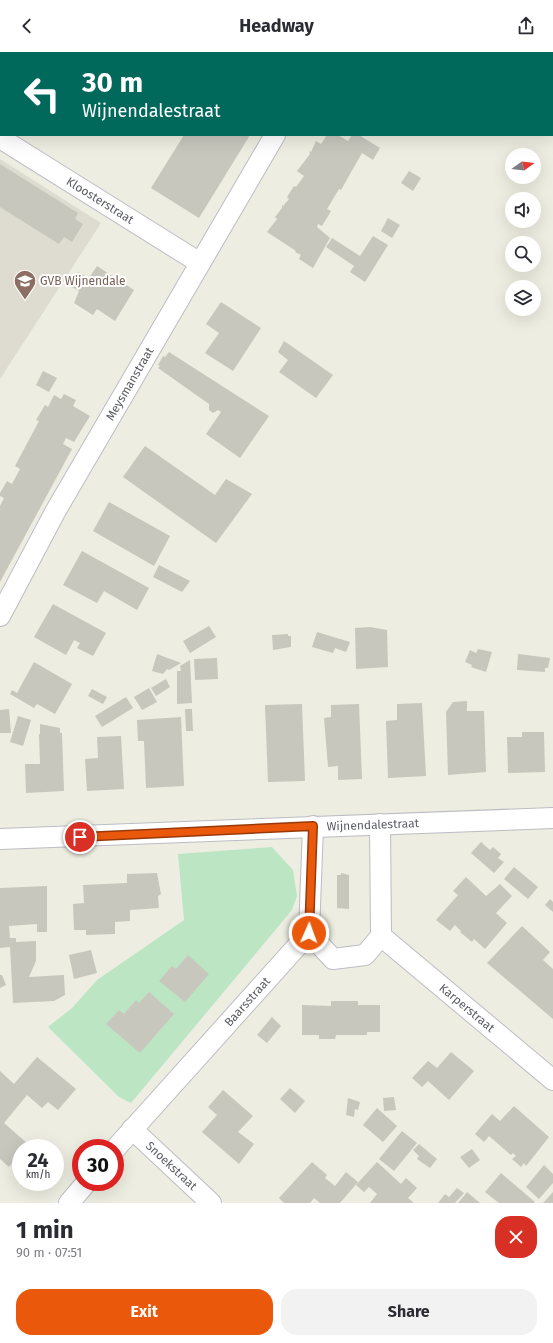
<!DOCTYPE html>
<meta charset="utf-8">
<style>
:root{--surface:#fff;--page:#f2f2f3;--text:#2b2b33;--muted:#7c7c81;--accent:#ea580c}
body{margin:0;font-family:"Fira Sans",sans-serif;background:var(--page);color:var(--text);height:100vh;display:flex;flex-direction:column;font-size:15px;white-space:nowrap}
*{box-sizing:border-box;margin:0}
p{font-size:13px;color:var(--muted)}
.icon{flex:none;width:22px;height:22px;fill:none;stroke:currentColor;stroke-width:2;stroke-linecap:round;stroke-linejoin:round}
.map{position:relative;height:1151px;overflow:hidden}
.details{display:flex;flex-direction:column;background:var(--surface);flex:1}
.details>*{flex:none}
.top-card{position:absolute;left:0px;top:0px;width:553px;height:84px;box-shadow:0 4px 16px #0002;background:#00695c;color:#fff;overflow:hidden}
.needle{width:26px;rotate:75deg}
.controls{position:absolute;left:505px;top:96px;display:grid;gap:8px}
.controls a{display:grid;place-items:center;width:36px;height:36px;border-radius:50%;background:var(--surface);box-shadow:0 4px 16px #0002;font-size:20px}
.speed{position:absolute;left:12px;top:1087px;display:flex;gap:8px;font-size:20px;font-weight:700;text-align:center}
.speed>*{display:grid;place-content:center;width:52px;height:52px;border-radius:50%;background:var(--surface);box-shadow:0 4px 16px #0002;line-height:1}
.speed small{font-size:10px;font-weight:400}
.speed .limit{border:6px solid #d22;background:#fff;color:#111}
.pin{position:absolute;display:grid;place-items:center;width:34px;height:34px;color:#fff;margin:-17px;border:2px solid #fff;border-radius:50%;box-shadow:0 1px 4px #0007}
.me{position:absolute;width:44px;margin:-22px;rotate:2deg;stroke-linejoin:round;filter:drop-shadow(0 0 3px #0008)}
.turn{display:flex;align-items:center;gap:14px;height:84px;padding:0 16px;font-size:18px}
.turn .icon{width:52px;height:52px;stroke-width:2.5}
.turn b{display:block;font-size:28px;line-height:34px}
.round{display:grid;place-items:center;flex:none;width:42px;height:42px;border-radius:16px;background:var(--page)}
.head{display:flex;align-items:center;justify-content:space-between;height:68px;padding:0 16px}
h1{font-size:24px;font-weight:700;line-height:30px}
.cta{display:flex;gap:8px;margin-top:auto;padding:8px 16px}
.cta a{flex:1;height:46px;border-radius:16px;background:var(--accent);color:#fff;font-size:16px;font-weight:700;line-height:46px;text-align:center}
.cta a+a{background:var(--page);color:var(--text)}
header{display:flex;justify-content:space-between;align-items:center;height:52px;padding:0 16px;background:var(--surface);font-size:18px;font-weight:700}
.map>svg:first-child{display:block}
</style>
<header><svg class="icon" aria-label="back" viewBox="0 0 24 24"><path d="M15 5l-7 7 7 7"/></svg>Headway<svg class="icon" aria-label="share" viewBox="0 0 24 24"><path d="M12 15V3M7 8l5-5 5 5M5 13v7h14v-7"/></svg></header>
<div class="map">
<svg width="553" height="1151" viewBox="0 0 553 1151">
<rect width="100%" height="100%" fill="#edede1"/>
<polygon fill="#dedcd0" points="0,107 101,171 0,327"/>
<polygon fill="#bce6c3" points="272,795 293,818 297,844 292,858 131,1051 119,1045 48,975 72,956 97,928 184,868 178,802"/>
<g fill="#c8c7be">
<polygon points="184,83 250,83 199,166 151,136"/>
<polygon points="327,83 338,83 348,89 352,83 359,83 380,96 373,108 362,101 341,138 339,137 327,157 331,159 322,174 318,172 317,175 330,186 313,216 299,207 301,203 295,200 296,199 267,180 277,167 275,165 282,156 282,153 283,154 289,147 287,145 294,134 296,135 304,124 297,119 310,102 309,99 311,100 316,89 321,92"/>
<polygon points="0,112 78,161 75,167 83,172 72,190 64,185 59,192 0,155"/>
<polygon points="409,119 421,126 413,139 401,131"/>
<polygon points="388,166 400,173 392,186 381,179"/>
<polygon points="373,184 388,193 365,230 350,220 354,214 326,195 332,186 360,204"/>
<polygon points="97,214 134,238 115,269 97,257 93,263 74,251 79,239 70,234 78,220 89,226"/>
<polygon points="221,250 261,276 233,319 205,301 219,281 206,272"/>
<polygon points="284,289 333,323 316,346 279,320 288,308 278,300"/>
<polygon points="169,300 269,364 240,406 206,382 221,360 218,358 213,361 209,358 209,352 158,316 160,314 158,313 163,304 165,305"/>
<polygon points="43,319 57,326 49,340 36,333"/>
<polygon points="64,342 76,348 73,354 90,364 74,390 66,386 63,392 72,397 0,530 0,454 4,446 0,444 0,441 7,429 12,432 20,417 15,414 39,369 36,368 45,353 48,355 54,343 61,347"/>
<polygon points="145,394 215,443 226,427 252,442 216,491 123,425"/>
<polygon points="109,450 170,484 154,514 93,479"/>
<polygon points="82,499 149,536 137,558 104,539 97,551 63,533"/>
<polygon points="159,513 190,529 182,540 153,525"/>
<polygon points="53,552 106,581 93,604 77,596 80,591 74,588 66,603 34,585"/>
<polygon points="209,574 216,585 190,601 183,589"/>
<polygon points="370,575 387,578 388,615 356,617 355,576"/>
<polygon points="317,580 350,590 346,600 335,596 333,601 312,595"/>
<polygon points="288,582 288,584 291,584 291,595 273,598 272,583"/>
<polygon points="478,597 492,600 486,620 471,615 472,613 465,610 470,598 476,601"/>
<polygon points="157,602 181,611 169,618 167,617 163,622 152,619"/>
<polygon points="518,602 550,606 548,616 545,616 545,620 517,618"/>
<polygon points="217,606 218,627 195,628 194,607"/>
<polygon points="190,608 192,651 177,652 177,619 181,619 180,614"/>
<polygon points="34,610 72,632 55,662 37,652 34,656 10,642 12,638 17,641"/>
<polygon points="166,627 170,635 156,644 151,636"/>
<polygon points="149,636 157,650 142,658 134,645"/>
<polygon points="92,637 107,645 103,652 88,644"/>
<polygon points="126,645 133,656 102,675 95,664"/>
<polygon points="467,649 467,659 484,659 486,720 448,723 446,660 453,650"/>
<polygon points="422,651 426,724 388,726 386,669 397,668 397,652"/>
<polygon points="302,652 305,729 268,730 265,653"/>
<polygon points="359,652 362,727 338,728 338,714 328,715 324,666 331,665 331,653"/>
<polygon points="9,657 11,681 0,681 0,658"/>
<polygon points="185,657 192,657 193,679 186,679"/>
<polygon points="18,664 31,668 23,694 10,690"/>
<polygon points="181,665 184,734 146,736 144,689 138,689 137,668"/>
<polygon points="40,672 60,676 60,681 62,681 64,739 26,741 25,712 40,712 39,682 40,682"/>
<polygon points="522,680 544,680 545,720 508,721 507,685 522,685"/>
<polygon points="121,684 124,737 87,739 85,707 98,706 97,685"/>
<polygon points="481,790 490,798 493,795 501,802 498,806 504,810 494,821 471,801"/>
<polygon points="514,815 538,835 528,847 504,827"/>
<polygon points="157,821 161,842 158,844 159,856 130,858 130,869 115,870 115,882 86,883 86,878 74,878 73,852 84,851 83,833 127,831 127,822"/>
<polygon points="341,821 349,823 349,857 337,856 337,823 341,823"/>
<polygon points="466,825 486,844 500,832 512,844 496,861 507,871 485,897 474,887 472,890 460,880 461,879 455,873 450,879 436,868 458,843 453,839"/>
<polygon points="47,834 47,880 37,880 37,872 9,874 10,886 16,886 16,890 36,889 36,909 29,925 64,923 65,943 54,949 13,951 10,895 0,896 0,836"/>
<polygon points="550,847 553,850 553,860 545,853"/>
<polygon points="522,874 550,900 543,908 553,917 553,967 487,911"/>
<polygon points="91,898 97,921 74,927 69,903"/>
<polygon points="188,903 209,922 185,950 159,929 172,914 176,917"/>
<polygon points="0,923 2,923 6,933 0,936"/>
<polygon points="149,940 174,962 140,1001 106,972 119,958 124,962 136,948 139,951"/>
<polygon points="331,949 358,949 358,953 380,953 380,980 367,980 367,983 336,983 335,987 319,987 319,983 302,983 302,953 331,954"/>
<polygon points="272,965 281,974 267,991 257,983"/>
<polygon points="451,1000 474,1019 449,1048 428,1029 422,1035 412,1026 428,1009 437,1016"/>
<polygon points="37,1005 76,1037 58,1058 48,1050 42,1056 27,1043 4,1071 28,1092 25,1096 21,1096 21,1100 9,1115 0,1107 0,1019 14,1032"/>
<polygon points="290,1036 305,1049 295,1061 280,1047"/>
<polygon points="223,1038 253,1064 238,1080 254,1092 239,1112 202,1080 217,1063 208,1055"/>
<polygon points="394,1045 396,1058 384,1059 383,1046"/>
<polygon points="348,1046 360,1050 358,1058 355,1057 354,1065 346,1063"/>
<polygon points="514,1054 549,1085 526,1114 524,1111 521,1115 512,1107 516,1104 513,1101 511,1103 489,1084 484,1090 475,1082 492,1062 500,1069"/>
<polygon points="377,1056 397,1074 383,1090 363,1073"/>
<polygon points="402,1079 417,1091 394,1119 379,1107"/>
<polygon points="419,1092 437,1107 430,1116 417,1107 419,1104 413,1098"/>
<polygon points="472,1097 480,1108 469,1116 460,1105"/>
<polygon points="312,1110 327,1123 325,1126 335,1134 346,1120 358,1130 340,1151 320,1151 314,1146 310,1151 284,1151 279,1146"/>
<polygon points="377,1110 401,1132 406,1126 417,1136 408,1146 414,1151 370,1151 377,1142 369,1135 364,1140 356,1133"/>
<polygon points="544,1113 553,1122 553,1131 539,1147 526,1135"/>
<polygon points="501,1121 535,1150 534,1151 499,1151 485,1140"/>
<polygon points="457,1136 464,1141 455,1151 438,1151 445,1142 449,1145"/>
<polygon points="467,1140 480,1151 458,1151"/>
<polygon points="553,1140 553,1151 543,1151"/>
</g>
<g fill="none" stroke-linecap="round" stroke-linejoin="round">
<g stroke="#bcbdc3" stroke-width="22">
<g id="street">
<polyline points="222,0 224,1"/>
<polyline points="324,1 325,0"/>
<path id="s1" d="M0,86L200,211"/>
<path id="s2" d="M0,564L55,460L275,83"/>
<path id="s3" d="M0,787L553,766"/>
<polyline points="309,881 333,907 365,903 381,884 380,772"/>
<path id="s4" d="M381,884L553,1028"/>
<path id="s5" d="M132,1077L211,1151"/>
<path id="s6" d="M115,1097L309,881L313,774"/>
<polyline points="69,1151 87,1130"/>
</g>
</g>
<use href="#street" stroke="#fff" stroke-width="20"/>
</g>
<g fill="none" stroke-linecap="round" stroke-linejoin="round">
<g stroke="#983908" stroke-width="10">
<polyline id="route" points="80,785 313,774 309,881"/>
</g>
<use href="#route" stroke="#ea580c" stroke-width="7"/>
</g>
<defs>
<g id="school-pin" transform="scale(1.15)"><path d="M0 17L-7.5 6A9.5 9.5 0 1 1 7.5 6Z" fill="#8d6e63" stroke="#fff"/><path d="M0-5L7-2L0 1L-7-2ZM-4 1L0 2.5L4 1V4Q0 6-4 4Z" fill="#fff"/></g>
</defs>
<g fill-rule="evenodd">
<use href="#school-pin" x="25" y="229"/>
</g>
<g text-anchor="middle" stroke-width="4" stroke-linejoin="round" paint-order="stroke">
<g font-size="12" fill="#5a5c63" stroke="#fff">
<text dy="4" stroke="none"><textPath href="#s1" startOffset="118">Kloosterstraat</textPath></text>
<text dy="4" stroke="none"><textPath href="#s2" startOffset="266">Meysmanstraat</textPath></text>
<text dy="4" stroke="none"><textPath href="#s3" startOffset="373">Wijnendalestraat</textPath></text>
<text dy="4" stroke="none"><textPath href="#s6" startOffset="198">Baarsstraat</textPath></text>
<text dy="4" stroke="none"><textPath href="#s4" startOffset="112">Karperstraat</textPath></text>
<text dy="4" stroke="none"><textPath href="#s5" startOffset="54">Snoekstraat</textPath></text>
</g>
<g font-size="12" fill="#785e54" stroke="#fff" text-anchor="start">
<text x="40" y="233">GVB Wijnendale</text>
</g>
</g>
</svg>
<div class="controls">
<a><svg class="needle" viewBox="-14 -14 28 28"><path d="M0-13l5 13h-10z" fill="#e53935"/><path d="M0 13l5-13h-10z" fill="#7c7c81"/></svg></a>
<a><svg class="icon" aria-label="sound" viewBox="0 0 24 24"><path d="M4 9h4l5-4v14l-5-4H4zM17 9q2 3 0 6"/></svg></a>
<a><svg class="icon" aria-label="search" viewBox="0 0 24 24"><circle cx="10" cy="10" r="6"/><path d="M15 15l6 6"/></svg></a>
<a><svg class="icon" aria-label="layers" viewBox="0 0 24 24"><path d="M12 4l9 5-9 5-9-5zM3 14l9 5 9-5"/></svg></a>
</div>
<div class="speed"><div>24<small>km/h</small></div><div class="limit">30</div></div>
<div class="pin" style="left:80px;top:785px;background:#d93025"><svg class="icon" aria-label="arrive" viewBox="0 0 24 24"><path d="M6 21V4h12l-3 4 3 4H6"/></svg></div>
<svg class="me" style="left:309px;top:881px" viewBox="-20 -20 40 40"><circle r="17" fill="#ea580c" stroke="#fff" stroke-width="3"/><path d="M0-11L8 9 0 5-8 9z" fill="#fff"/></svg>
<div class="top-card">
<div class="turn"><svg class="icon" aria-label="left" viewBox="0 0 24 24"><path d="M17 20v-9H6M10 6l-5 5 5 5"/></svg><div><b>30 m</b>Wijnendalestraat</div></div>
</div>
</div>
<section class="details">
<div class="head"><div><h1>1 min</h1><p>90 m · 07:51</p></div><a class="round" style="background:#d93025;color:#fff"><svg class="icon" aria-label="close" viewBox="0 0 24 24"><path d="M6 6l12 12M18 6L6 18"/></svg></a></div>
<div class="cta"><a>Exit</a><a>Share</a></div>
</section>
